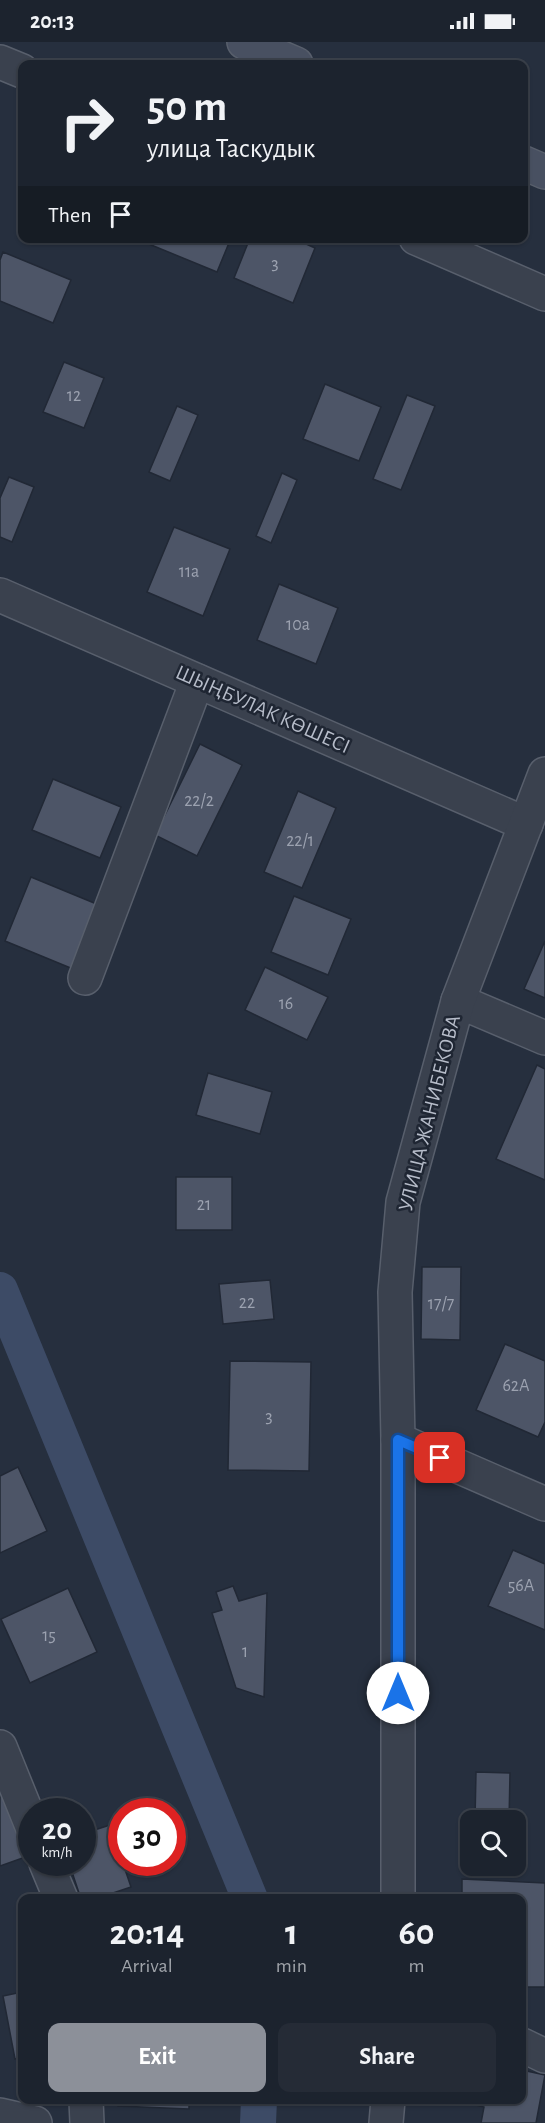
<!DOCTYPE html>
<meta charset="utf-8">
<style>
:root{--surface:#1c232e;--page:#252b36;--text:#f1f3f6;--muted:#a0a4aa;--line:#3a404a;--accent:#8c9099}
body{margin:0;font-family:"Alegreya Sans",sans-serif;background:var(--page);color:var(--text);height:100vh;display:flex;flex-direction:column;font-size:22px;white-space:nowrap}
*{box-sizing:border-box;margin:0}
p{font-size:20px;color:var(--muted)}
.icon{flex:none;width:33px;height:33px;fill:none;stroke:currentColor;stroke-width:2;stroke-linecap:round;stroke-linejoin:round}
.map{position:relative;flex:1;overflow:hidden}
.details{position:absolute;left:18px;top:1852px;width:508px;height:210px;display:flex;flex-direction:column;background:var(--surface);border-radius:12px;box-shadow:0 2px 4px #0004,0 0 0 2px var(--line)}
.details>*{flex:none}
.guide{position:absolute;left:18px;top:18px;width:510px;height:183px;border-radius:12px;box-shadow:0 2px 4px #0004,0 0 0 2px var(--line);background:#1c232e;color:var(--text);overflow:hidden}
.fabs{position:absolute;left:460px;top:1768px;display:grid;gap:12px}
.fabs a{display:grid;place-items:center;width:66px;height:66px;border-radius:12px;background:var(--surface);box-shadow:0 2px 4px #0004,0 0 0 2px var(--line);font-size:30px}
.speed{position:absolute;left:18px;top:1756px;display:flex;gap:12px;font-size:30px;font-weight:700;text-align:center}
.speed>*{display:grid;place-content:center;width:78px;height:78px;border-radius:50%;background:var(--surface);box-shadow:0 2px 4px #0004,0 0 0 2px var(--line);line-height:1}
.speed small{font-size:15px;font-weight:400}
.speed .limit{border:9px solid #d22;background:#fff;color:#111}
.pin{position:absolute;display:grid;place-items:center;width:51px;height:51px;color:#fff;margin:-26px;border-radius:12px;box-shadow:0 3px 9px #0006}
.me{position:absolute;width:66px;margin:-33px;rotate:0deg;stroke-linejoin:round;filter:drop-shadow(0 0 4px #0008)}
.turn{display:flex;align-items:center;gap:21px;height:126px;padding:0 30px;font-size:27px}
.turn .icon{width:78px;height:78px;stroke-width:2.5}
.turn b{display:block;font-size:42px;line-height:51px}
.then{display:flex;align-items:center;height:57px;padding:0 30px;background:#0003;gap:12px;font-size:22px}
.eta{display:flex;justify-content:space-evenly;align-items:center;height:102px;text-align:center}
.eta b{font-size:36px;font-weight:700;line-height:42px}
.cta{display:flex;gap:12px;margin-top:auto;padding:12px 30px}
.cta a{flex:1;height:69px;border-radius:12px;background:var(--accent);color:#fff;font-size:24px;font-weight:700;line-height:69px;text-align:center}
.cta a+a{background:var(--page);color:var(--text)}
.status{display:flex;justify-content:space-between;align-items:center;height:42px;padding:0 30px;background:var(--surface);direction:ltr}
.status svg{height:16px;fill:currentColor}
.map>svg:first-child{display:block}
</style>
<div class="status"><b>20:13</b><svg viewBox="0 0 49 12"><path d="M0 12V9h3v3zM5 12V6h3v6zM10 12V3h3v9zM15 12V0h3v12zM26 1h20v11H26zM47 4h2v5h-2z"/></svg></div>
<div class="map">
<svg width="545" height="2081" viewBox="0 0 545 2081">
<rect width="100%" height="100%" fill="#262f3e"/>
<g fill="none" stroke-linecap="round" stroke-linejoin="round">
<g stroke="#3d4b66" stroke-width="36">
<polyline points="0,1248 250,1857"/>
<polyline points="258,2081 259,2058"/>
</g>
</g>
<g fill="#4d5567" stroke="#212835" stroke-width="1.5">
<polygon points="145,196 231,196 217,230 144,200"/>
<polygon points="250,196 293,196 315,206 293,261 234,236"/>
<polygon points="3,210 71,238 53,281 0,259 0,218"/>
<polygon points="64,320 104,336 84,386 43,370"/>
<polygon points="325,342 381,365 359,419 303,397"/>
<polygon points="407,353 435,364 401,448 373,437"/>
<polygon points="177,364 198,373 170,439 149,430"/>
<polygon points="282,431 297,438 271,501 256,494"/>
<polygon points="9,435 34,445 12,500 0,495 0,456"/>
<polygon points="174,485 230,507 203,574 147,550"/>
<polygon points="279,542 338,566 316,622 257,598"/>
<polygon points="200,702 242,723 197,814 155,793"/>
<polygon points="53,737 121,765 100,816 32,788"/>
<polygon points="298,749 336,766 302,846 264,830"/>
<polygon points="31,835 99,863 73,927 5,899"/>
<polygon points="294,854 351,877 328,933 271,910"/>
<polygon points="545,899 545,956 524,947"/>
<polygon points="265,925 328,955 307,998 245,968"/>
<polygon points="537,1023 545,1027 545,1138 496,1117"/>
<polygon points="208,1031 272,1050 260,1092 196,1073"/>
<rect x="176" y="1135" width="56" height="53"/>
<polygon points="422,1225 461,1225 460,1298 421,1297"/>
<polygon points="270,1238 274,1277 223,1282 219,1242"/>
<polygon points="505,1302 545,1319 545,1380 538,1395 476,1368"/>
<polygon points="230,1319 311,1320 309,1429 228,1428"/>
<polygon points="18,1425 47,1489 0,1511 0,1434"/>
<polygon points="513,1508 545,1522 545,1588 488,1564"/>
<polygon points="233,1544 239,1559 267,1551 264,1655 236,1646 212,1571 222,1568 216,1550"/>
<polygon points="68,1546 97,1610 30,1641 1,1577"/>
<polygon points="476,1730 510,1731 509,1779 475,1779"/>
<polygon points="7,1750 31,1813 0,1824 0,1752"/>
<polygon points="110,1783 131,1845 95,1857 81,1857 69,1821 82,1821 82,1792"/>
<rect x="474" y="1824" width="34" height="3"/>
<polygon points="462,1837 545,1841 545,1945 522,1945 522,1857 462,1857"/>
<polygon points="22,1950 22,2015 15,2017 3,1954"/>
<polygon points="522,2028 545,2033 536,2081 481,2081 484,2065 455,2058 522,2058"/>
<polygon points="119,2058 189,2058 189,2067 118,2064"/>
</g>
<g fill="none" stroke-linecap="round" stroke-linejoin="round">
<g stroke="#585f6c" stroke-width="36">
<g id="minor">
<polyline points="0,20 22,29"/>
<polyline points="416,196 545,252"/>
<polyline points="0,553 526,782"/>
<polyline points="85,936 197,639"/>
<polyline points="458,959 545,996"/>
<polyline points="398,1398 545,1462"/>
<polyline points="0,1705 32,1784"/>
<polyline points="46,1821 61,1857"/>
<polyline points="398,1857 398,1398 395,1250 403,1160 458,959 545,732"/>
<polyline points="522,2003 545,2014"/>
<polyline points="86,2058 87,2081"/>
<polyline points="0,2073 35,2081"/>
<polyline points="386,2081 388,2058"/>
</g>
</g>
<g stroke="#585f6c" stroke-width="36">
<g id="secondary">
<polyline points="244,0 296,22"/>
<polyline points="524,121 545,130"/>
</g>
</g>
<use href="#minor" stroke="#3a414e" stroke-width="33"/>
<use href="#secondary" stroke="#485061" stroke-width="33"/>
</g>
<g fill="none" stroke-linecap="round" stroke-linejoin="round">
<g stroke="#114b97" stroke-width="15">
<polyline id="route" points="398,1651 398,1398 440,1416"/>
</g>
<use href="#route" stroke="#1a73e8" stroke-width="10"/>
</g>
<g text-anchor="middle" stroke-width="5" stroke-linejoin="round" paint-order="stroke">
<g font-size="18" fill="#9ca2b0">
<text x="275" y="227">3</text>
<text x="74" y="359">12</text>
<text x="189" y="535">11а</text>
<text x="298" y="588">10а</text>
<text x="199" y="764">22/2</text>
<text x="300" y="804">22/1</text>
<text x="286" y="967">16</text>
<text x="204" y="1168">21</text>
<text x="247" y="1266">22</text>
<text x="441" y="1267">17/7</text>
<text x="516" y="1349">62А</text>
<text x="269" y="1380">3</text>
<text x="521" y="1549">56А</text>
<text x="49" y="1599">15</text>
<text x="245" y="1615">1</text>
</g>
<g font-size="21" fill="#b6bcc9" stroke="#1f2633">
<text transform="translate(263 667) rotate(24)" y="7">ШЫҢБУЛАК КӨШЕСІ</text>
<text transform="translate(429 1071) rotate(-76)" y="7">УЛИЦА ЖАНИБЕКОВА</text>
</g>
</g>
</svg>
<div class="fabs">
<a><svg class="icon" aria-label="search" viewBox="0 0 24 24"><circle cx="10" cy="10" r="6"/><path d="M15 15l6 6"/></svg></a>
</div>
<div class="speed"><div>20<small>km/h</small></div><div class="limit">30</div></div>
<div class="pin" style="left:440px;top:1416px;background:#d93025"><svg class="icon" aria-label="arrive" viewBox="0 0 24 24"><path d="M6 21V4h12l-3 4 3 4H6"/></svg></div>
<svg class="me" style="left:398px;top:1651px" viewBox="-20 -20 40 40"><circle r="19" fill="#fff"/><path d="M0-13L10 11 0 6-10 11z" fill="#1a73e8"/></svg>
<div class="guide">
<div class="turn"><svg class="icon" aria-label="right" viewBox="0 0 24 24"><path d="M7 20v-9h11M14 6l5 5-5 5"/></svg><div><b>50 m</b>улица Таскудык</div></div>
<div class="then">Then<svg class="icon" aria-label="arrive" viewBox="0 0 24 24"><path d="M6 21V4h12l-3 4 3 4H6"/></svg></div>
</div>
<section class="details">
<div class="eta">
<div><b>20:14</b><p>Arrival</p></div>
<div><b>1</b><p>min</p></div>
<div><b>60</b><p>m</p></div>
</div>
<div class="cta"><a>Exit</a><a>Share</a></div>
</section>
</div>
